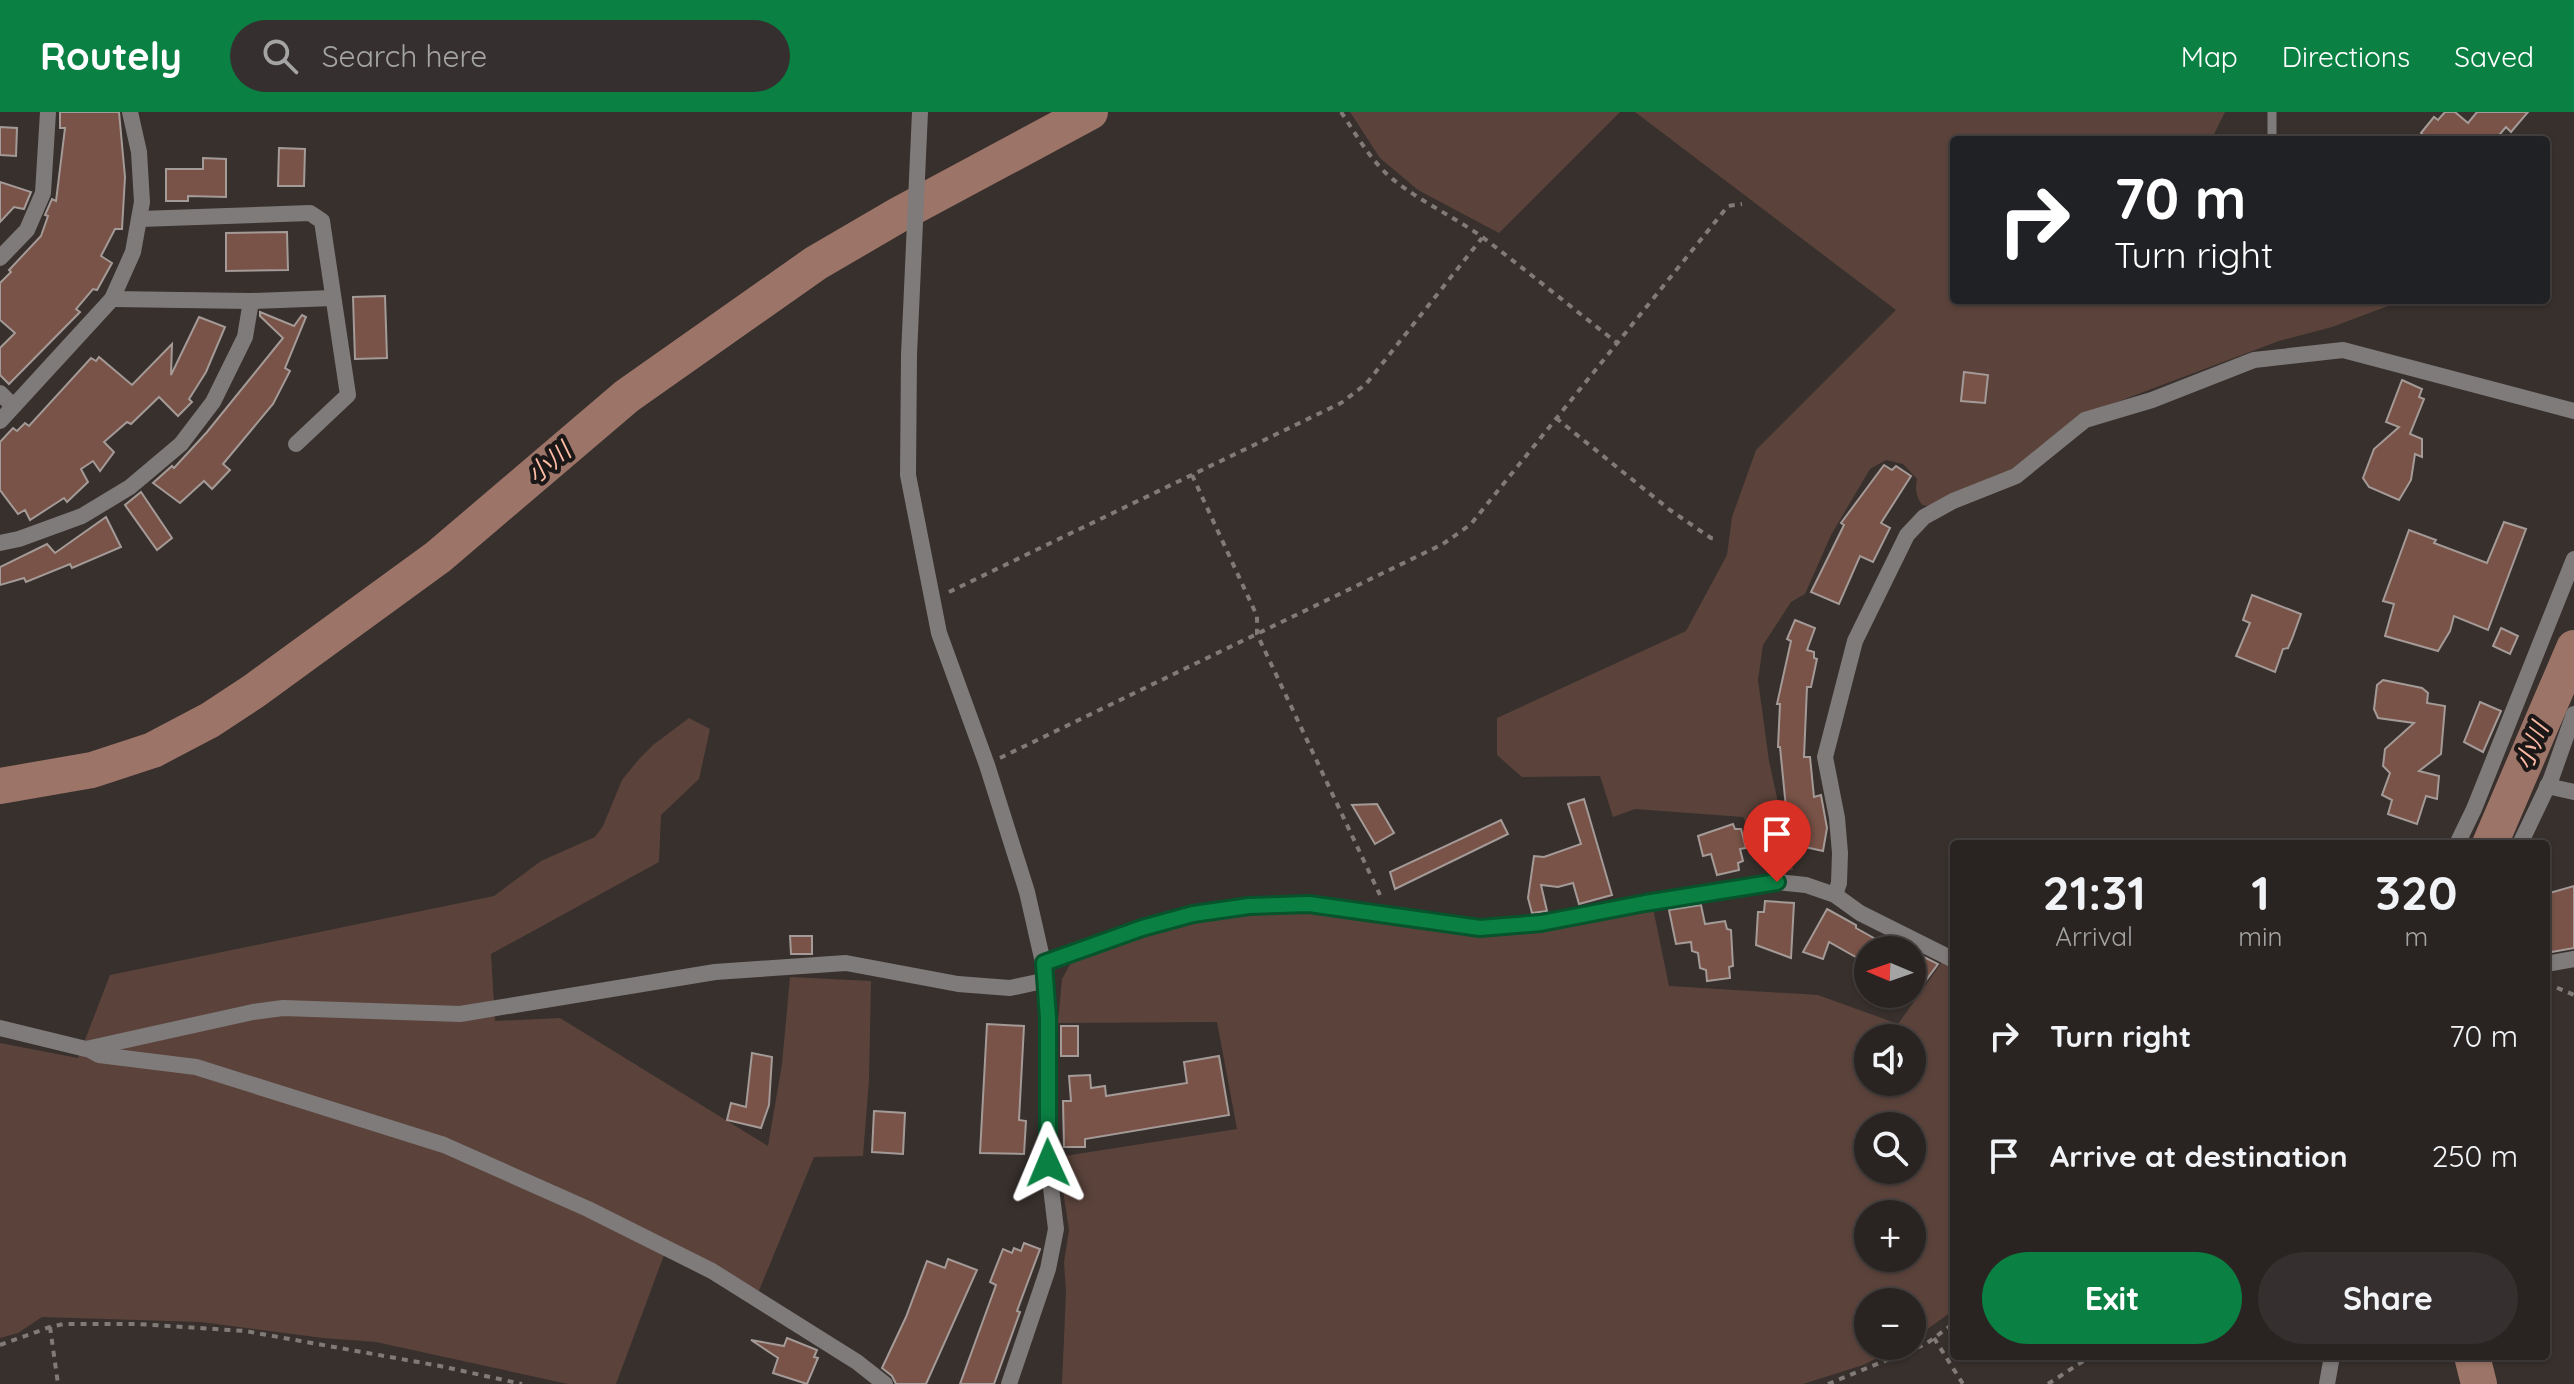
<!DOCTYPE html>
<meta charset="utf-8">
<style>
:root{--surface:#292422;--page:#35302f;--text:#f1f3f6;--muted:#a5a4a5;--line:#454140;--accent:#0b8043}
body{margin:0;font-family:Quicksand,"Noto Sans JP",sans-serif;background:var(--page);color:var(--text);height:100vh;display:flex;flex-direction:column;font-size:30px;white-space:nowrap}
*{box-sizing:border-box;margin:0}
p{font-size:26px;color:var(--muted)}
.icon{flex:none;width:44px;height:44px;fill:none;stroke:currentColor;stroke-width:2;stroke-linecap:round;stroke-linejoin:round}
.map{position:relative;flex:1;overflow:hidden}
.sheet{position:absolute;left:1950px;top:728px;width:600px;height:520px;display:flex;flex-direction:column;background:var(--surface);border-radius:8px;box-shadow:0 2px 6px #0004,0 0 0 2px var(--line)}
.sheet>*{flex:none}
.banner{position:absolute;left:1950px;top:24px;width:600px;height:168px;border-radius:8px;box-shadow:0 2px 6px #0004,0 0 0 2px var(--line);background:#202124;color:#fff;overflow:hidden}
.needle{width:52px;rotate:272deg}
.buttons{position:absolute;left:1854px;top:824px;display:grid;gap:16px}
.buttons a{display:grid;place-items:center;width:72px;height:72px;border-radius:50%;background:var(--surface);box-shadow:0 2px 6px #0004,0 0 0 2px var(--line);font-size:40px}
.pin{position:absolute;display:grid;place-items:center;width:68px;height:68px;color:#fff;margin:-82px -34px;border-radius:50% 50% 50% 0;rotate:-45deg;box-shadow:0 0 8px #0007}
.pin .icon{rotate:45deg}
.me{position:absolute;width:88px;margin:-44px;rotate:359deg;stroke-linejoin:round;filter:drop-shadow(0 0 6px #0008)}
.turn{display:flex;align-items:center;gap:28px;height:168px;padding:0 32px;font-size:36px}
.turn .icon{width:104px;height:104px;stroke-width:2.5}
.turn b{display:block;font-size:56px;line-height:68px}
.eta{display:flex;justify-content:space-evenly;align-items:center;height:136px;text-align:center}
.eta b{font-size:48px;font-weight:700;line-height:56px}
.primary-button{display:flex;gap:16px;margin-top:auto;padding:16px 32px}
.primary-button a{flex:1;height:92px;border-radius:48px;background:var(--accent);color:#fff;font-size:32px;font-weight:700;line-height:92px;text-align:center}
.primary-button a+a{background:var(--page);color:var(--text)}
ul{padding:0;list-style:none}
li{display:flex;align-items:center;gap:24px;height:120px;padding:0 32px}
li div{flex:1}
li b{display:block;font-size:30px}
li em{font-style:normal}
header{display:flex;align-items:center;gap:48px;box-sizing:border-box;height:112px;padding:0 40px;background:var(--accent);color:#fff}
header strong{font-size:38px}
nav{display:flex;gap:44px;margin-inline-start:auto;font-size:28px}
.search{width:560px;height:72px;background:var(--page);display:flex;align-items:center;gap:20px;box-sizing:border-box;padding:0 28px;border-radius:44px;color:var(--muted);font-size:30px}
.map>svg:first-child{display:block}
</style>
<header>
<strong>Routely</strong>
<div class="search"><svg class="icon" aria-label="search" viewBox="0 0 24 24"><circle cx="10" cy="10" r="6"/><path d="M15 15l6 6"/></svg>Search here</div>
<nav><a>Map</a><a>Directions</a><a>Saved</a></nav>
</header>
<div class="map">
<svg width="2574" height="1272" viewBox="0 0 2574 1272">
<rect width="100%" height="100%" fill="#37302d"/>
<g fill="#5b433b" fill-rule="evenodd">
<polygon points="1350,0 1620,0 1499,121 1418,78 1380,46"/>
<path d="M1635,0H2225L2212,26L1954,28V188H2395L2388,194L2332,215L2279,229L2077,305L2021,356L1928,394L1922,393C1916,384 1915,378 1917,367L1903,352L1886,348L1870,357L1831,423L1805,482L1791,490L1763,533L1758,568L1769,649L1793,758L1770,760L1743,705L1635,697L1613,705L1600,664L1522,665L1497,643V606L1686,519L1727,443L1732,405L1756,338L1896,198Z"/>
<polygon points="689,606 710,617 699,667 661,703 659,750 491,842 495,909 560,906 768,1034 782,952 790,865 871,869 869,968 863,1044 814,1045 756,1186 667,1135 616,1272 568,1272 376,1230 323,1226 201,1210 42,1205 18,1221 0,1226 0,931 78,946 110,863 494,784 541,749 595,725 603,714 622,668 639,647 653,633"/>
<path d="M1653,796L1669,874L1818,883L1898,912L1942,850L1954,856V1198L1912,1228V1190H1868V1234H1902L1863,1253L1803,1272H1062L1066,1181L1064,1150L1069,1118L1058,1045L1237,1017L1217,910L1058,911L1062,867L1072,849L1113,832L1221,805L1292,800L1315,801L1423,816ZM1868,926H1912V970H1868ZM1868,1014H1912V1058H1868ZM1868,1102H1912V1146H1868Z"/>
</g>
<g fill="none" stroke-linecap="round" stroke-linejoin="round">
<g stroke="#9c7468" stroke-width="36">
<polyline points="0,674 92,658 153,638 210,608 254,579 438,445 627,284 816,151 900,102 1090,0"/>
<polyline points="2490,732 2574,536"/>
<polyline points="2472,1244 2479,1272"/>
</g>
</g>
<g fill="#795347" stroke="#a49a97" stroke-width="2">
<polygon points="60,0 119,0 125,65 122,117 115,117 101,144 112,151 97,178 93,177 76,197 80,200 9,272 0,263 0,236 15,221 0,208 0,171 11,160 9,158 41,124 48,104 45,103 52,87 56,89 65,16 60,16"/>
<polygon points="2445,0 2455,0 2468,11 2477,0 2528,0 2511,20 2506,15 2495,28 2429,28 2421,21 2434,5 2438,8"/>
<polygon points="0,15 17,16 16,44 0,43"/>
<polygon points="279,36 305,37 304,74 278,74"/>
<polygon points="203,46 226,47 226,85 188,84 188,89 166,89 166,57 203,57"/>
<polygon points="0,70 31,80 24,97 14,95 0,110"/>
<polygon points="287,120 288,158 226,159 226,121"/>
<polygon points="385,184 387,246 355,247 353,185"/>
<polygon points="260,200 294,214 302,203 306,205 285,256 290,259 273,292 223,352 230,358 212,377 204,369 180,391 153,371 172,354 174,356 207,320 283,226 260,204"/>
<polygon points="199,205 225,215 206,260 189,287 192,290 178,304 159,285 131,312 127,310 104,330 114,340 100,359 93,349 81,357 88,370 67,390 64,386 30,408 25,398 18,402 0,378 0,330 13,316 17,319 25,311 29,314 91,246 96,249 99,245 132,273 172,232 171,263"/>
<polygon points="1964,260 1988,263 1985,291 1961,289"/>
<polygon points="2402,268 2422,277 2419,285 2424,287 2410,322 2422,327 2422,345 2415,342 2411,368 2399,388 2369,375 2363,366 2374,337 2399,315 2386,310"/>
<polygon points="1884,353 1892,358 1896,354 1911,364 1881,411 1890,416 1873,450 1860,444 1839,492 1811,480 1844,413 1841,411"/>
<polygon points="141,380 172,426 157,438 125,393"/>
<polygon points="106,405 121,435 72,456 70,452 26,470 24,466 0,473 0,455 47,432 55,441"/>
<polygon points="2504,410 2526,417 2488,518 2454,504 2450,519 2438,539 2385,524 2394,492 2383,489 2409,418 2436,428 2434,431 2487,451"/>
<polygon points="2252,483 2301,502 2292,527 2288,536 2283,537 2275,560 2236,544 2250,511 2243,508"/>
<polygon points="1795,508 1815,516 1807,538 1814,540 1814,546 1817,547 1811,575 1807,575 1804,645 1810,645 1814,685 1821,683 1827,716 1823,739 1796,733 1802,703 1787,706 1780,635 1778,635 1780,592 1777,592 1791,529 1787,527"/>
<polygon points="2501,516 2518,524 2510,542 2493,534"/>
<polygon points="2383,568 2422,576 2428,581 2427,591 2445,594 2441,642 2419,659 2439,664 2437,687 2426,684 2417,712 2388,702 2392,688 2382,683 2390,661 2383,654 2385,637 2414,611 2378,606 2374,597 2377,573"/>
<polygon points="2480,590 2501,599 2483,640 2464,630"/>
<polygon points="1584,687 1612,783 1579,792 1573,771 1558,775 1541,773 1547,799 1532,801 1528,786 1534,744 1544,745 1581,732 1568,692"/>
<polygon points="1377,692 1394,721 1375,732 1352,693"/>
<polygon points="1501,708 1508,722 1395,777 1390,760"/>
<polygon points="1733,712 1735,717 1741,717 1746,736 1740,737 1743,749 1738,751 1739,758 1717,763 1711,742 1703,744 1698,724"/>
<polygon points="2574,774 2574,836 2546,841 2546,782"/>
<polygon points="1765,789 1794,791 1791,846 1756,833 1758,800 1764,800"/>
<polygon points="1701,793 1705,812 1725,809 1727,817 1731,818 1733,854 1729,855 1730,866 1707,869 1706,858 1700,856 1698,841 1692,839 1691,830 1676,832 1669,798"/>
<polygon points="1827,797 1856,813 1856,816 1895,838 1868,838 1861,848 1829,830 1823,847 1803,840"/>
<polygon points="790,824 812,824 812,842 791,842"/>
<polygon points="1912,839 1938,852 1924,871 1912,862"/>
<polygon points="987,912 1024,914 1019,1008 1026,1009 1024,1042 980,1041"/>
<rect x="1061" y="914" width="17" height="30"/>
<polygon points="752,941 772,945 769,993 761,1016 727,1008 731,991 746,995"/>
<polygon points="1219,944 1229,1003 1085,1027 1085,1035 1064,1035 1063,989 1071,989 1069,964 1090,963 1091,976 1105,974 1106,984 1187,971 1184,950"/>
<polygon points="874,999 905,1001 903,1042 872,1040"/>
<polygon points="1024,1131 1040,1137 1017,1199 1020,1200 994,1272 960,1272 996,1173 990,1170 1003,1137 1012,1141 1014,1136 1021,1139"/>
<polygon points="948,1147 977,1158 926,1272 896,1272 892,1264 882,1256 906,1205 927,1149 945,1156"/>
<polygon points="787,1226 817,1238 814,1245 818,1246 807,1272 773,1261 778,1246 751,1228 784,1234"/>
</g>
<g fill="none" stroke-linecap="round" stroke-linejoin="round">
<g stroke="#817b78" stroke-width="4" stroke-dasharray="6 6" stroke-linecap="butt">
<path d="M1341,0C1356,22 1369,46 1389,64C1417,88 1451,103 1481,124C1527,159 1571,195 1616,230"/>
<polyline points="1556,306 1670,398 1711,426 1718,427"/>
<polyline points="1192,363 1257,504 1257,522 1380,783"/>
<polyline points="949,480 1341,291 1366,272 1482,126"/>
<polyline points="1000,646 1443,432 1471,412 1728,94 1742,92"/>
<polyline points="2546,871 2574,883"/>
<polyline points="50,1215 58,1272"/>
<polyline points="1934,1226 1963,1272"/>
<polyline points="0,1233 50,1215 64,1212 138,1212 245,1219 440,1254 522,1272"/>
<polyline points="1828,1272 1926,1232 1954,1211"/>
<polyline points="2048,1272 2091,1244"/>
</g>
<polyline stroke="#7f7b7a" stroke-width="9" points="2272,28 2272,0"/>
<g stroke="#7f7b7a" stroke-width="16">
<polyline points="140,107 310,101 322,109 348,283 296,332"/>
<polyline points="0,146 27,118 43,81 48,0"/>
<polyline points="112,187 251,189 333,186"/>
<polyline points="0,281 13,294"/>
<polyline points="0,309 112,187 133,140 142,90 139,40 130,0"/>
<polyline points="0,431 19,427 82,404 130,375 181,332 213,290 245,225 251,189"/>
<polyline points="2547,674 2574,680"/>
<polyline points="2457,732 2474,697 2574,447"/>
<polyline points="2520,732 2551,667 2574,602"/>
<polyline points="1835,783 1839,771 1840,741 1837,706 1825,645 1855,529 1907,423 1924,405 1953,389 2016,364 2085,308 2152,288 2254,248 2343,238 2574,299"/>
<polyline points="1044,851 1142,816 1193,802 1249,794 1309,792 1480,816 1541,811 1645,791 1777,770 1806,773 1835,783 1860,801 1954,848"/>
<polyline points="2546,852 2574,847"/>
<polyline points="0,916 86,937 253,900 283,896 460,902 715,860 846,851 958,872 1010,876 1047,868 1027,780 987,653 939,521 908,363 909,243 920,0"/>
<polyline points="88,937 99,943 196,955 444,1033 588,1097 712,1159 857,1250 885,1272"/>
<polyline points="2327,1272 2332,1244"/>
</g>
<polyline stroke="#7f7b7a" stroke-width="16" points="1009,1272 1048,1157 1056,1117 1048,1051 1047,868"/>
</g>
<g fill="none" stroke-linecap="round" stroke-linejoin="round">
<g stroke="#07532c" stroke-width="20">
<polyline id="route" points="1048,1051 1048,906 1044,851 1142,816 1193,802 1249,794 1309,792 1480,816 1541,811 1645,791 1777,770"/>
</g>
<use href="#route" stroke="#0b8043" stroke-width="14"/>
</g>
<g text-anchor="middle" stroke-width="8" stroke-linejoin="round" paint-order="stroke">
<g font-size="24" font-style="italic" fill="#fdbaa4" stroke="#1c1817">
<text transform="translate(549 351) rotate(-40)" y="8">小川</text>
<text transform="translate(2532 634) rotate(-67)" y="8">小川</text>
</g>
</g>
</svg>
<div class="buttons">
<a><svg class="needle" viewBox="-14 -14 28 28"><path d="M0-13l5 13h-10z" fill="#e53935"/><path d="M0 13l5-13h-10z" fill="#a5a4a5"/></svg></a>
<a><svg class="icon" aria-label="sound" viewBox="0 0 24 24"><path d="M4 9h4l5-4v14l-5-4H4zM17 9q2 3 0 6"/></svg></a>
<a><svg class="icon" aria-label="search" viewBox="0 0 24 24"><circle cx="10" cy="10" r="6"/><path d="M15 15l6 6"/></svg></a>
<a>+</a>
<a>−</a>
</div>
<div class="pin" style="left:1777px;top:770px;background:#d93025"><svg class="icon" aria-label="arrive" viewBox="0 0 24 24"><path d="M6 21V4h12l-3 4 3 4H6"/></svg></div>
<svg class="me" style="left:1048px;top:1051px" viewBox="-20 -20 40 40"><path d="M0-17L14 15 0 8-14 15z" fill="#0b8043" stroke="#fff" stroke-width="4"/></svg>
<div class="banner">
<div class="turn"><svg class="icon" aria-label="right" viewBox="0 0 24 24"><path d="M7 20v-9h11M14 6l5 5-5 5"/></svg><div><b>70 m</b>Turn right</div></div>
</div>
<section class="sheet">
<div class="eta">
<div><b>21:31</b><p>Arrival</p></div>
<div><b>1</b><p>min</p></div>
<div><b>320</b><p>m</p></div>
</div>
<ul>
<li><svg class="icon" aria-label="right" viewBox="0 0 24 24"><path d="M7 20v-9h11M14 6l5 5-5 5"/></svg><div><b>Turn right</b></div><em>70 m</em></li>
<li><svg class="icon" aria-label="arrive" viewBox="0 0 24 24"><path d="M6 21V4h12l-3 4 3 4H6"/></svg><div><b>Arrive at destination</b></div><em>250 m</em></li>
</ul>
<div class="primary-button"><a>Exit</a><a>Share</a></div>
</section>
</div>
